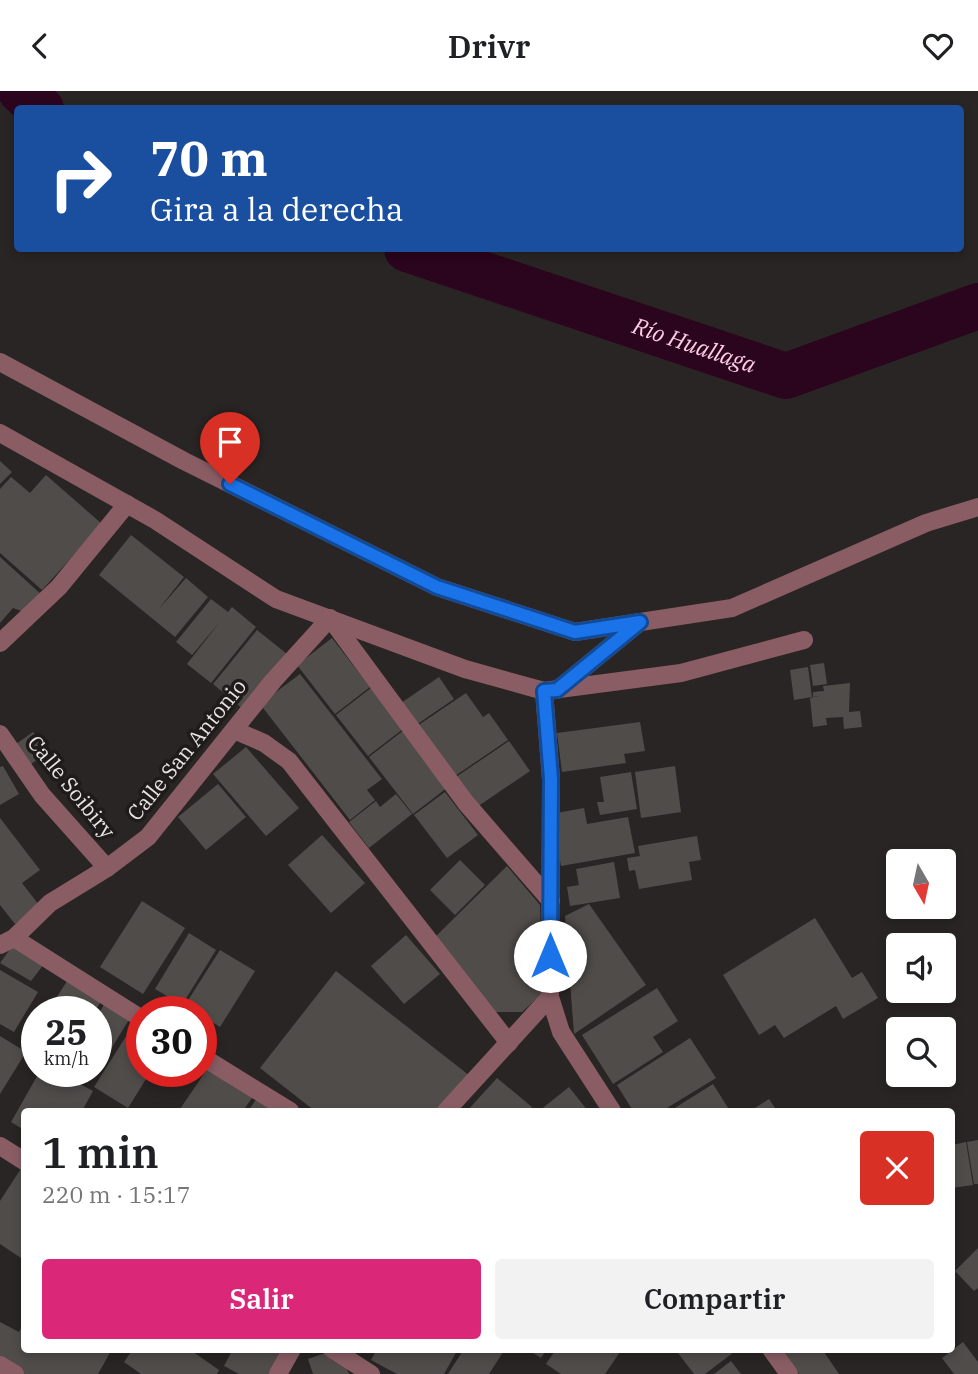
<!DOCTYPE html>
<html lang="es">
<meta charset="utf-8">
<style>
:root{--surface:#fff;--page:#f2f2f2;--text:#202124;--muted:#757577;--accent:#db2777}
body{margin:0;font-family:"IBM Plex Serif",serif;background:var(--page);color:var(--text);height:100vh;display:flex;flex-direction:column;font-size:26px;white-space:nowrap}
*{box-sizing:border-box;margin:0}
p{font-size:23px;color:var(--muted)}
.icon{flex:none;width:38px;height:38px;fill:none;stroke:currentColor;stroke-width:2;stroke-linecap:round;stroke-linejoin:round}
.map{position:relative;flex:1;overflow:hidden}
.sheet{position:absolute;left:21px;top:1017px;width:934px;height:245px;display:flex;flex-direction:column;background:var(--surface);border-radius:7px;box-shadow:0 4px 10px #0003}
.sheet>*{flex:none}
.top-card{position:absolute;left:14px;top:14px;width:950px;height:147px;border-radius:7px;box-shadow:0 4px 10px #0003;background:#1a4fa0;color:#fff;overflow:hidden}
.needle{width:46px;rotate:171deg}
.controls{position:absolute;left:886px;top:758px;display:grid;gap:14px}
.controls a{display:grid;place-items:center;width:70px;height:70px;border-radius:7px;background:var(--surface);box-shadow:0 4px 10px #0003;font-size:35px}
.speed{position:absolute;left:21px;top:905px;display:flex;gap:14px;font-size:35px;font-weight:700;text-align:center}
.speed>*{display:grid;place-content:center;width:91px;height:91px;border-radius:50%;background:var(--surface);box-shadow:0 4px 10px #0003;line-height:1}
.speed small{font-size:18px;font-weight:400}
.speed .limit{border:10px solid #d22;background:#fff;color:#111}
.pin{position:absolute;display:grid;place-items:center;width:60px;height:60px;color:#fff;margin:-72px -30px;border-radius:50% 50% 50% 0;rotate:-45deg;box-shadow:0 0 7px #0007}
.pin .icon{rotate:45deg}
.me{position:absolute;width:77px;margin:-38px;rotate:0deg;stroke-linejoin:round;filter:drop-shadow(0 0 5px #0008)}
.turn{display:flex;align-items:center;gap:24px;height:147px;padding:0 21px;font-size:32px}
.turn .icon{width:91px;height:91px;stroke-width:2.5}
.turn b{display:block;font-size:49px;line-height:60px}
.round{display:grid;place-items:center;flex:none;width:74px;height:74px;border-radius:7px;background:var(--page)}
.head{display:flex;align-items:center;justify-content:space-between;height:119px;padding:0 21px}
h1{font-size:42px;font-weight:600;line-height:52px}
.button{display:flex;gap:14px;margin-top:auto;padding:14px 21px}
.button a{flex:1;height:80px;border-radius:7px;background:var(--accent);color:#fff;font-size:28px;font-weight:600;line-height:80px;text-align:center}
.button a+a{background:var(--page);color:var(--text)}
header{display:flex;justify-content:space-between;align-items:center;height:91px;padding:0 21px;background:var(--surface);font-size:32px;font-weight:600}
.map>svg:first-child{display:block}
</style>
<header><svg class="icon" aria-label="back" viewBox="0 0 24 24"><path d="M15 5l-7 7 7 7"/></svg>Drivr<svg class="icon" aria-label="heart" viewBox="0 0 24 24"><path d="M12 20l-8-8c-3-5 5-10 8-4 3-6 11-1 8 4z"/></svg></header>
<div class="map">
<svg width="978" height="1283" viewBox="0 0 978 1283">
<rect width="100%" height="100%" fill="#292524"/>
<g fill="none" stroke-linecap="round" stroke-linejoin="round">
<g stroke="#2b041d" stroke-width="46">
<polyline points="21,0 41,18"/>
<path id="s1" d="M407,158L786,285L978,215"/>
</g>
</g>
<g fill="#504c4a">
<polygon points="0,370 12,381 0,393"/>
<polygon points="46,384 102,433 42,499 0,462 0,398 11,386 30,402"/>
<polygon points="131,444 184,486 158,519 186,487 208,506 175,546 99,484"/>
<polygon points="0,466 43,505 27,522 13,517 0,532"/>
<polygon points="211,508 228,521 232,516 256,536 211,592 187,573 219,532 192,564 176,551"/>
<polygon points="257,539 287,563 243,618 213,593"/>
<polygon points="332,547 370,596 335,623 297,574"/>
<polygon points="824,572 827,593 813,595 810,574"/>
<polygon points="808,576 812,606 794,609 790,579"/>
<polygon points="300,583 382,688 367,699 375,709 350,729 260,613"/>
<polygon points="439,586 454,608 416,634 401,612"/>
<polygon points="850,592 849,621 860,620 862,636 844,638 843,626 826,627 827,634 813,636 810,607 819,605 813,606 813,601 824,600 823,595"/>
<polygon points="371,597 403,638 368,665 336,624"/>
<polygon points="466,602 483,626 489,622 508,649 452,687 417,635"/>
<polygon points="640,631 645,660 624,663 626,672 562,681 557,642"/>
<polygon points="404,639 448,696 413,723 369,666"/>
<polygon points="33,641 48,661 31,673 16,653"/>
<polygon points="509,650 530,680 474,718 453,688"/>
<polygon points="246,656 299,717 266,745 213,683"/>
<polygon points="3,675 19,703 0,714 0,676"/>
<polygon points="675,675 681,721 641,727 635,681"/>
<polygon points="631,681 637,718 600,724 597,711 604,711 600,686"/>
<polygon points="218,693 246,726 206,759 178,726"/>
<polygon points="445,701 478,744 447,767 414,724"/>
<polygon points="396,703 412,723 369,757 349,731 376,710 380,716"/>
<polygon points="584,717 587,733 628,726 635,762 561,775 551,723"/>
<polygon points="0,727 40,779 22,792 39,814 15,833 0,814"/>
<polygon points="322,744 365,792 331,822 288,774"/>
<polygon points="697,745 701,769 689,771 692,789 639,798 635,779 629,780 627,767 640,765 638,755"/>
<polygon points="460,769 485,794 455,824 430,799"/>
<polygon points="614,771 620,807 570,815 567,796 579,794 576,778"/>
<polygon points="507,775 540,814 543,902 522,921 494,921 433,848"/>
<polygon points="142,810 185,837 143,903 100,876"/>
<polygon points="589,813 646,894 574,943 565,825"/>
<polygon points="815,827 852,887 862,881 878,907 843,928 836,915 784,947 775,934 759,944 723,884"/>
<polygon points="189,842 216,859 182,914 155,898"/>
<polygon points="406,844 440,883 404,913 371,875"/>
<polygon points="13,854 44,873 31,890 0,872"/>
<polygon points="220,859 255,880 220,936 201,924 201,920 185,914"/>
<polygon points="948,860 950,879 943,880 943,861"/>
<polygon points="0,879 38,901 14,941 0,933"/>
<polygon points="336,880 470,985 442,1020 315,1020 260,977"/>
<polygon points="69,887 102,909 95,920 48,920"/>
<polygon points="657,897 678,930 653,946 663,961 613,993 582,944"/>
<polygon points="105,912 130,927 108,963 96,956 96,927"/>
<polygon points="135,931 142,935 142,980 151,980 128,1017 94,996"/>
<polygon points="0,945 26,961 0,1003"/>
<polygon points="690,947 716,987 662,1020 633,1020 617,994"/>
<polygon points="210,974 254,1004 243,1020 184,1020 180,1018"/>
<polygon points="40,980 56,980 93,1000 82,1020 24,1020 24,1039 11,1031"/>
<polygon points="497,987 532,1016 529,1020 467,1020"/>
<polygon points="713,993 730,1020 670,1020"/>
<polygon points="569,996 588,1020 539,1020"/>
<polygon points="258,1006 280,1020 248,1020"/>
<polygon points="769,1008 777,1020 750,1020"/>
<polygon points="978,1049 978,1093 974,1093 967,1051"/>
<polygon points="966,1051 973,1094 952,1097 952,1054"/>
<polygon points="22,1076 24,1078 24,1169 0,1153 0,1110"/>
<polygon points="978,1157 978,1197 974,1200 955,1180"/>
<polygon points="0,1231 19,1241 24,1231 24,1258 112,1258 98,1283 25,1283 0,1268"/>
<polygon points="963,1251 978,1271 978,1283 954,1283 942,1267"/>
<polygon points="133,1258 189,1258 219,1279 217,1283 141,1283 124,1271"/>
<polygon points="233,1258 282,1258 269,1283 239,1283 224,1275"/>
<polygon points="377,1258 458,1258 444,1283 397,1283 371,1269"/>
<polygon points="464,1258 505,1258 489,1283 448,1283"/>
<polygon points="527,1258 547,1258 541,1267"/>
<polygon points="556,1258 622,1258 605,1283 561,1283 546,1273"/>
<polygon points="675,1258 738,1258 705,1283 694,1283"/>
<polygon points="782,1258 822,1258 839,1283 799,1283"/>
<polygon points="325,1262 344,1271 349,1283 313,1283 308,1268"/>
<polygon points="731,1270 741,1283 714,1283"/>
</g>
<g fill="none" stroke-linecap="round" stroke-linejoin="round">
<g stroke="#8a5d64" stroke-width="18">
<polyline points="0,271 184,370 437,496 575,541 732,517 926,432 978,416"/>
<polyline points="0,342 155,429 276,508 465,578 544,600 681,582 804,549"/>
<polyline points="0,552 59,496 127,413"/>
<polyline points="557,599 640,531"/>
<polyline points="544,600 551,688 550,906 561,941 612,1020"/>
<polyline points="234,639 264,652 289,670 509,952"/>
<polyline points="0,643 42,704 107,777"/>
<polyline points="14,847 142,928"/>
<polyline points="0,854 14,847 50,812 107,777 148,746 273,590 330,527 466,712 551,810"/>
<polyline points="201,965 290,1020"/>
<polyline points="446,1020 550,906"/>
<polyline points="0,1055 24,1070"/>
<polyline points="332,1258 371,1283"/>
<polyline points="771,1258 789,1283"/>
<polyline points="0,1274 15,1283"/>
<polyline points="278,1283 292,1258"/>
</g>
</g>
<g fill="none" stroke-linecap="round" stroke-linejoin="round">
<g stroke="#114b97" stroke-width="18">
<polyline id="route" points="230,393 437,496 575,541 640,531 557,599 544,600 551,688 550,865"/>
</g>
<use href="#route" stroke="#1a73e8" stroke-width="12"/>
</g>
<g text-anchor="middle" stroke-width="7" stroke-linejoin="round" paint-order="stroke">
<g font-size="21" fill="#e8e5e4" stroke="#1f1b1b">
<text transform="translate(187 659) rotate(-51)" y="7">Calle San Antonio</text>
<text transform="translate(71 696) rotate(51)" y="7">Calle Soibiry</text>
</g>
<g font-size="23" font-style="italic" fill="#fdcde6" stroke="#1f1b1b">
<text dy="8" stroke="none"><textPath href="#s1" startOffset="303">Río Huallaga</textPath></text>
</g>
</g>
</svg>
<div class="controls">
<a><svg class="needle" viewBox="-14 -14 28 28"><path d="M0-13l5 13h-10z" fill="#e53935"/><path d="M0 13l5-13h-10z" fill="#757577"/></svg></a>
<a><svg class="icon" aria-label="sound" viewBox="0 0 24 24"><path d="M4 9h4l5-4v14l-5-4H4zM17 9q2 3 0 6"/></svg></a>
<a><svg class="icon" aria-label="search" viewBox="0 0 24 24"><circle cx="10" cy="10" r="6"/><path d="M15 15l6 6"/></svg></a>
</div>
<div class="speed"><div>25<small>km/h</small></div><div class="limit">30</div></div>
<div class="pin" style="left:230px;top:393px;background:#d93025"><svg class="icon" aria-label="arrive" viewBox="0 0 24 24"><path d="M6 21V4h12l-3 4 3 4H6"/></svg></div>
<svg class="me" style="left:550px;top:865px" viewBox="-20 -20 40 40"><circle r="19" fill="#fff"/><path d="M0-13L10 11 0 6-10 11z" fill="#1a73e8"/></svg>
<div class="top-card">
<div class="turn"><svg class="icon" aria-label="right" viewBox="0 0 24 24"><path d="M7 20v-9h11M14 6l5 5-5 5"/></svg><div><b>70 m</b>Gira a la derecha</div></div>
</div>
<section class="sheet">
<div class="head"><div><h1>1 min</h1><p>220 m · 15:17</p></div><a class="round" style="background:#d93025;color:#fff"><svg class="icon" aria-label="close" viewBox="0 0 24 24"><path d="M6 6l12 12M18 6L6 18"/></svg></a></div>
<div class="button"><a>Salir</a><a>Compartir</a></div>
</section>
</div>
